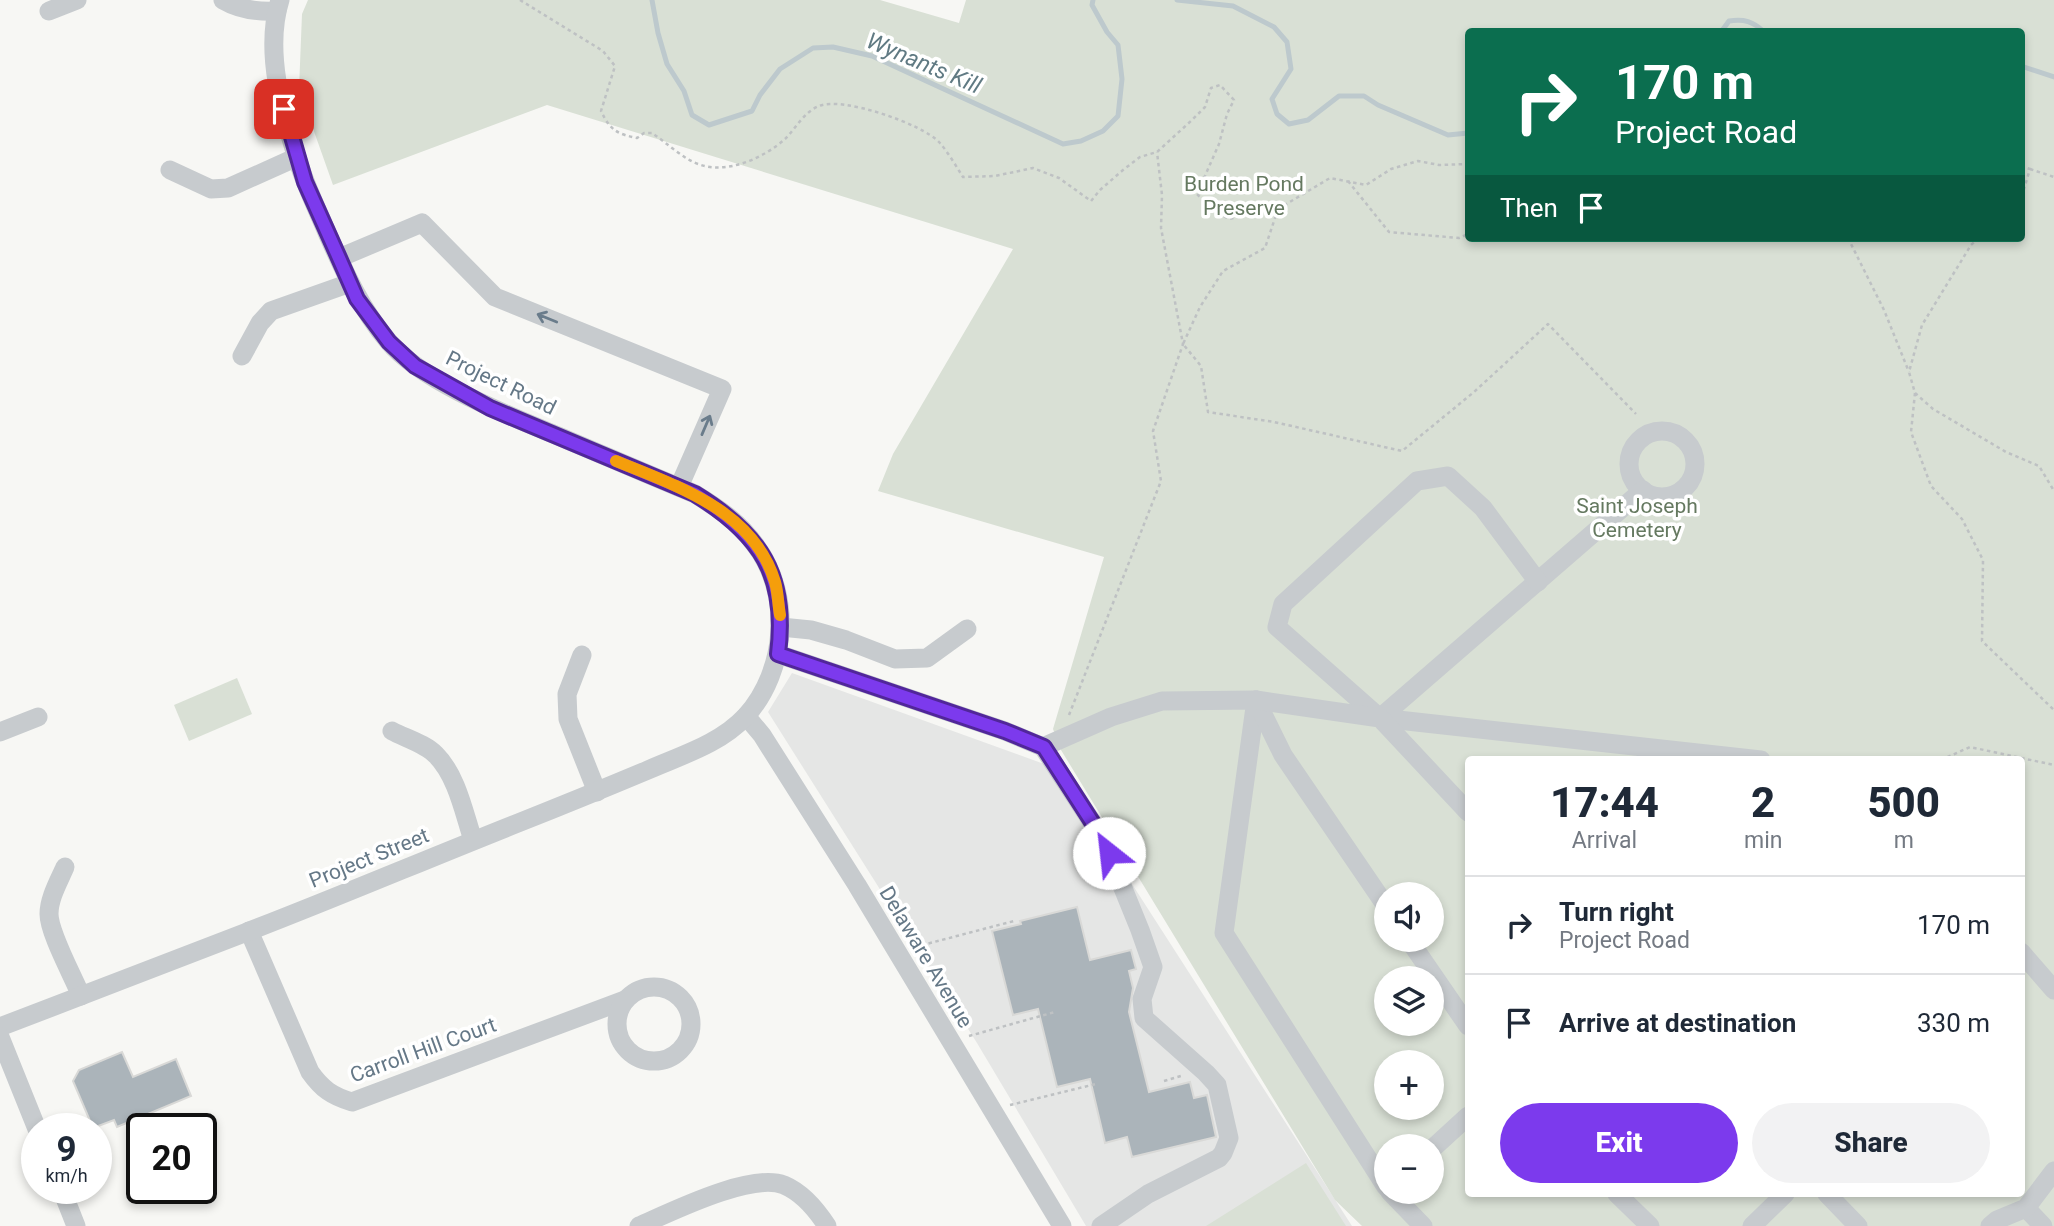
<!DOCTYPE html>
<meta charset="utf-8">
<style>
:root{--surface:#fff;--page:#f2f2f3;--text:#1f2937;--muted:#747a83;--line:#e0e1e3;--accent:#7c3aed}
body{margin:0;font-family:Roboto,sans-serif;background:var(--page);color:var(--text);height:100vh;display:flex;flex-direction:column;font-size:26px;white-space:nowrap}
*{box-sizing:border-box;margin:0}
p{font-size:23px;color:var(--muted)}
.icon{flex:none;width:38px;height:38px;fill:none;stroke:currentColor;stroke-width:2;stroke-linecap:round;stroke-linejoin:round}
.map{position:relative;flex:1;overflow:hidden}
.drawer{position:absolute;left:1465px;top:756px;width:560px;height:441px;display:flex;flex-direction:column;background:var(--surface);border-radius:7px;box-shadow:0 4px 10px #0003}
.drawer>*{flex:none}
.hud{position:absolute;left:1465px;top:28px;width:560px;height:214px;border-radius:7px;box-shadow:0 4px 10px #0003;background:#0b6e4f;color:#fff;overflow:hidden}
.fabs{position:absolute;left:1374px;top:882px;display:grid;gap:14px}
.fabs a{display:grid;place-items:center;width:70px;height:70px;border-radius:50%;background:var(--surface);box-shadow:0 4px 10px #0003;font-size:35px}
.speed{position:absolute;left:21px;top:1113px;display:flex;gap:14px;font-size:35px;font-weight:700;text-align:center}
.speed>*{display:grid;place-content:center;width:91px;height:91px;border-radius:50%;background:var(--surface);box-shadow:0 4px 10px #0003;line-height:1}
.speed small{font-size:18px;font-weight:400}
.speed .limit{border:4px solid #111;border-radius:10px;background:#fff;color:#111}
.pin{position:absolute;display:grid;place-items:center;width:60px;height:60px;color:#fff;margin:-30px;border-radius:14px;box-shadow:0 4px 10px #0006}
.me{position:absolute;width:77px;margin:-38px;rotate:331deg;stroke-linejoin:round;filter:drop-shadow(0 0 5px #0008)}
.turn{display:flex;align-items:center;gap:24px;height:147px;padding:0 35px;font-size:32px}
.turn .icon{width:91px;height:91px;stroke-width:2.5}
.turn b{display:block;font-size:49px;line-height:60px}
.then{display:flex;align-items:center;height:66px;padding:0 35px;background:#0003;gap:14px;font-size:26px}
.eta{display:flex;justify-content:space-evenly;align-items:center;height:119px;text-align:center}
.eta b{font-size:42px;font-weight:800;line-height:49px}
.action{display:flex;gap:14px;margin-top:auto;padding:14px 35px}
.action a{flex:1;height:80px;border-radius:42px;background:var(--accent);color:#fff;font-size:28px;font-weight:800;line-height:80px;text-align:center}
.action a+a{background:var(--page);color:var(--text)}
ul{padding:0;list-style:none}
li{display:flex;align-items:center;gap:21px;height:98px;padding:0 35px;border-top:2px solid var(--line)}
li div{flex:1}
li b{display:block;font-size:26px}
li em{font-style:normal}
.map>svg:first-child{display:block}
</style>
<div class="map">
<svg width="2054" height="1226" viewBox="0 0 2054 1226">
<rect width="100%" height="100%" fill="#f7f7f4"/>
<polygon fill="#e5e6e5" points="792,673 1058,769 1352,1226 1086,1226 977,1043 768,712"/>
<g fill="#d9e0d5" fill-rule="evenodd">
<path d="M308,0H880L959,23L966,0H2054V1226H1362L1335,1200L1061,750L1053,729L1104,557L878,491L893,454L1013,249L547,105L333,185L299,89L302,14ZM1468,32H2021V238H1468ZM1468,760H2021V1194H1468ZM1386,894H1432V940H1386ZM1386,978H1432V1024H1386ZM1386,1062H1432V1108H1386ZM1386,1146H1432V1192H1386Z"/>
<polygon points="237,678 252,714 189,741 174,705"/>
<polygon points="1306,1163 1346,1226 1206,1226"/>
</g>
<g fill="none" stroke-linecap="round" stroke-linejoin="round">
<g stroke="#bdc9cd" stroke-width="5">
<polyline points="652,0 658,33 667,64 684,91 692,115 709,125 752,111 760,95 780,69 813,48 833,47 872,56 1063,144 1081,141 1103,131 1118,116 1122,79 1118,45 1107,32 1092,5 1093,0"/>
<polyline points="1177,0 1233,6 1274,27 1287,42 1291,69 1272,99 1277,114 1289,124 1308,120 1339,96 1364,96 1378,105 1448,135 1468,133"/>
<path d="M1721,32L1729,21C1744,19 1753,21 1764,32"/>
<polyline points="2021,66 2054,77"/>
</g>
</g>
<g fill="#abb4ba" stroke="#d9d9d7" stroke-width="2">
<polygon points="1077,907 1090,960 1131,950 1136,969 1129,971 1133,988 1129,1012 1149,1092 1190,1082 1194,1098 1207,1095 1216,1137 1132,1157 1127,1137 1105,1143 1090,1079 1057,1087 1038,1009 1013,1015 992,931 1021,924 1020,921"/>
<polygon points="122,1052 133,1077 176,1059 191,1096 117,1127 114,1120 93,1128 73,1081 79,1070"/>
</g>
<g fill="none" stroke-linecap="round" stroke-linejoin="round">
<g stroke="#bec1c3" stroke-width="2.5" stroke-dasharray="3.5 3.5" stroke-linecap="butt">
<path d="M520,0L603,51L615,66L601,111C610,130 617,134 637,138L644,133H652C667,143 684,160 701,165C729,174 765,157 785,139C796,128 804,112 819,106C842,96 922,124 939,142C948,152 956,166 963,177L995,176L1033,168L1059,178L1091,201L1100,190L1123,170L1140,157L1157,152L1192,120L1205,107L1211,88L1220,85L1234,100L1227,114L1219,144L1197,194L1211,209L1229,219L1278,209L1330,178L1366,185L1391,169L1418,161L1439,165L1468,164"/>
<polyline points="2021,166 2030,169 2021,199"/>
<polyline points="2030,169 2054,177"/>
<polyline points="1348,181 1389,232 1459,238 1468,234"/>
<polyline points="1278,209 1265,248 1223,271 1200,307 1183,344 1201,366 1208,412 1274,422 1402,451 1474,392 1548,324 1636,414"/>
<polyline points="1848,238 1884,310 1909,372"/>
<polyline points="1979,238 1971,245 1922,325 1909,372 1915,393 1933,409 2006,452 2039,466 2054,491"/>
<polyline points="1915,393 1911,432 1931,486 1962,519 1983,560 1982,641 2054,710"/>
<polyline points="1069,715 1161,481 1153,431 1183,344 1161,228 1162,195 1157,152"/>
<polyline points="1941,760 1970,747 2054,765"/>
<polyline points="915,947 1014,921"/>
<polyline points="969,1036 1055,1012"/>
<polyline points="1164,1081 1181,1076"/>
<polyline points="1010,1105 1096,1084"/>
</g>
<g stroke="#c7cbce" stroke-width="19">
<path d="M223,0C240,10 258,12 277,11"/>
<polyline points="49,11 77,0"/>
<polyline points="170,170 211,189 228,188 297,157"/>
<polyline points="339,258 422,223 495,297 722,389 679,487"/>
<polyline points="242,356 260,323 271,311 350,283"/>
<circle cx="1662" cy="464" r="33"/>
<polyline points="1643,490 1380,718 1761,760"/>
<polyline points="781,627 811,630 846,640 895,659 927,658 967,629"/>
<polyline points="778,654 1005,731 1043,747 1103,839 1140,930 1153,967 1142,999 1144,1018 1206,1073 1217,1085 1229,1138 1223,1153 1219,1158 1148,1194 1101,1226"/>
<polyline points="582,655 567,694 568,719 597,792"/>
<polyline points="1256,700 1224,933 1386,1187"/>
<polyline points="1256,700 1283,755 1386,906"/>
<polyline points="746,716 762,735 857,885 1062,1226"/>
<polyline points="1380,718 1277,627 1283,604 1417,481 1448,476 1483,508 1538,582"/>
<path d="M392,731C405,738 426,744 436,755C457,776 464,813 473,840"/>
<polyline points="0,732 38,717"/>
<polyline points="1043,747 1111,717 1162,701 1256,700 1380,718 1468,812"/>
<path d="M65,867C59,881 49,898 49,914C49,933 73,976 81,996"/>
<path d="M249,931L310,1072C322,1089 332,1096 352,1102L625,1000"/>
<polyline points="1409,940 1468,1026"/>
<polyline points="2021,952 2054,990"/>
<circle cx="654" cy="1024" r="37"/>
<path d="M0,1027C82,995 165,964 247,932C338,897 427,859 518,823C561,806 605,788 648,770C682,755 720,744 746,716C787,670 792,595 756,546C740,523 718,508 695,494C649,475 603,455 558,436C508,415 422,382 388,341C361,309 345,273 328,235C318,211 306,187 298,161C282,112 264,51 280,0"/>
<polyline points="0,1037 37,1129"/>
<polyline points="1432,1149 1468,1116"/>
<polyline points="61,1188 76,1226"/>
<polyline points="1390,1192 1423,1226"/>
<polyline points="1617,1194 1650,1226"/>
<polyline points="1827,1194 1858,1226"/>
<polyline points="2026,1208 2043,1226"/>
<path d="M639,1226C671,1212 751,1172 784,1185C803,1193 816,1209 827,1226"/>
<polyline points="1752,1226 1785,1194"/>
<polyline points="1990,1226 1997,1220 2026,1208 2054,1171"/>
</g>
</g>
<defs><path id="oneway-shaft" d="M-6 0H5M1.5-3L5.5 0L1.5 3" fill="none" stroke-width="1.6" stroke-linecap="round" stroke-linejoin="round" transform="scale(1.75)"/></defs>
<g stroke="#6a7c8b">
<use href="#oneway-shaft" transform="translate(547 318) rotate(-158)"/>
<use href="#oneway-shaft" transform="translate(706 425) rotate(-67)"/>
</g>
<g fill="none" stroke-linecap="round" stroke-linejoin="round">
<g stroke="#51269a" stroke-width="18">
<path id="route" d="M284,109L305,182L339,258L357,299L389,342L415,366L490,408L695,494C760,534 788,575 778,654L1005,731L1044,747L1103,839L1109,853"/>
</g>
<use href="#route" stroke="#7c3aed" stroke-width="12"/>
<path stroke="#f59e0b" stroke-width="12" d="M616,461C677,486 754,511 775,582C778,592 778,604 780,615"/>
</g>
<g text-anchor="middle" stroke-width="7" stroke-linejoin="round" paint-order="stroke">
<g font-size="21" fill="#657960" stroke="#fff">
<text x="1244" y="191">Burden Pond<tspan x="1244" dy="24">Preserve</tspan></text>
<text x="1637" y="513">Saint Joseph<tspan x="1637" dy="24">Cemetery</tspan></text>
</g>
<g font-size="21" fill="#657887" stroke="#fff">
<text transform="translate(501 383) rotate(26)" y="7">Project Road</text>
<text transform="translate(369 858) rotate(-22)" y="7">Project Street</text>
<text transform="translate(926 957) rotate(59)" y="7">Delaware Avenue</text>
<text transform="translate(423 1050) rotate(-20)" y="7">Carroll Hill Court</text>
</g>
<g font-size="23" font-style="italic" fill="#607a83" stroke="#fff">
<text transform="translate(924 63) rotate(23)" y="8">Wynants Kill</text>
</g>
</g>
</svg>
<div class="fabs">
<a><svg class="icon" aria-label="sound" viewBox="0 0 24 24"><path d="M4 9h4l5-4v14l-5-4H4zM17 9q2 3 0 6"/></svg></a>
<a><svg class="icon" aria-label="layers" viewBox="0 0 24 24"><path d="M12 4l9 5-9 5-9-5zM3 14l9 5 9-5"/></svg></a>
<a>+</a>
<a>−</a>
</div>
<div class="speed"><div>9<small>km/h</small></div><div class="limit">20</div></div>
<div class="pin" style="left:284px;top:109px;background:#d93025"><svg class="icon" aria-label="arrive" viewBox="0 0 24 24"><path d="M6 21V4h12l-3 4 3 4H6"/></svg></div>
<svg class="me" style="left:1109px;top:853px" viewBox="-20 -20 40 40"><circle r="19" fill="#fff"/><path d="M0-13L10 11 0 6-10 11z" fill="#7c3aed"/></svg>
<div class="hud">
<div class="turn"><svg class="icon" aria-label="right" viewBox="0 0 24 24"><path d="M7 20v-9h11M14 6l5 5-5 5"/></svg><div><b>170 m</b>Project Road</div></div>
<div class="then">Then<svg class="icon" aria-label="arrive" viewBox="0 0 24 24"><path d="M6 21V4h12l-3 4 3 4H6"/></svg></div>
</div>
<section class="drawer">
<div class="eta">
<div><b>17:44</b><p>Arrival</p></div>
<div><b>2</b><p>min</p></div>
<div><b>500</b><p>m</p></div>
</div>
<ul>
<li><svg class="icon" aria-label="right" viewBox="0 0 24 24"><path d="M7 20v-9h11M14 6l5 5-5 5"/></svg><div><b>Turn right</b><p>Project Road</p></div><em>170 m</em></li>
<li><svg class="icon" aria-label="arrive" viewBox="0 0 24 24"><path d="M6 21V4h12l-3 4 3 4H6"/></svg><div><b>Arrive at destination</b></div><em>330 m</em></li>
</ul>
<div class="action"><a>Exit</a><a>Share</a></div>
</section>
</div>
